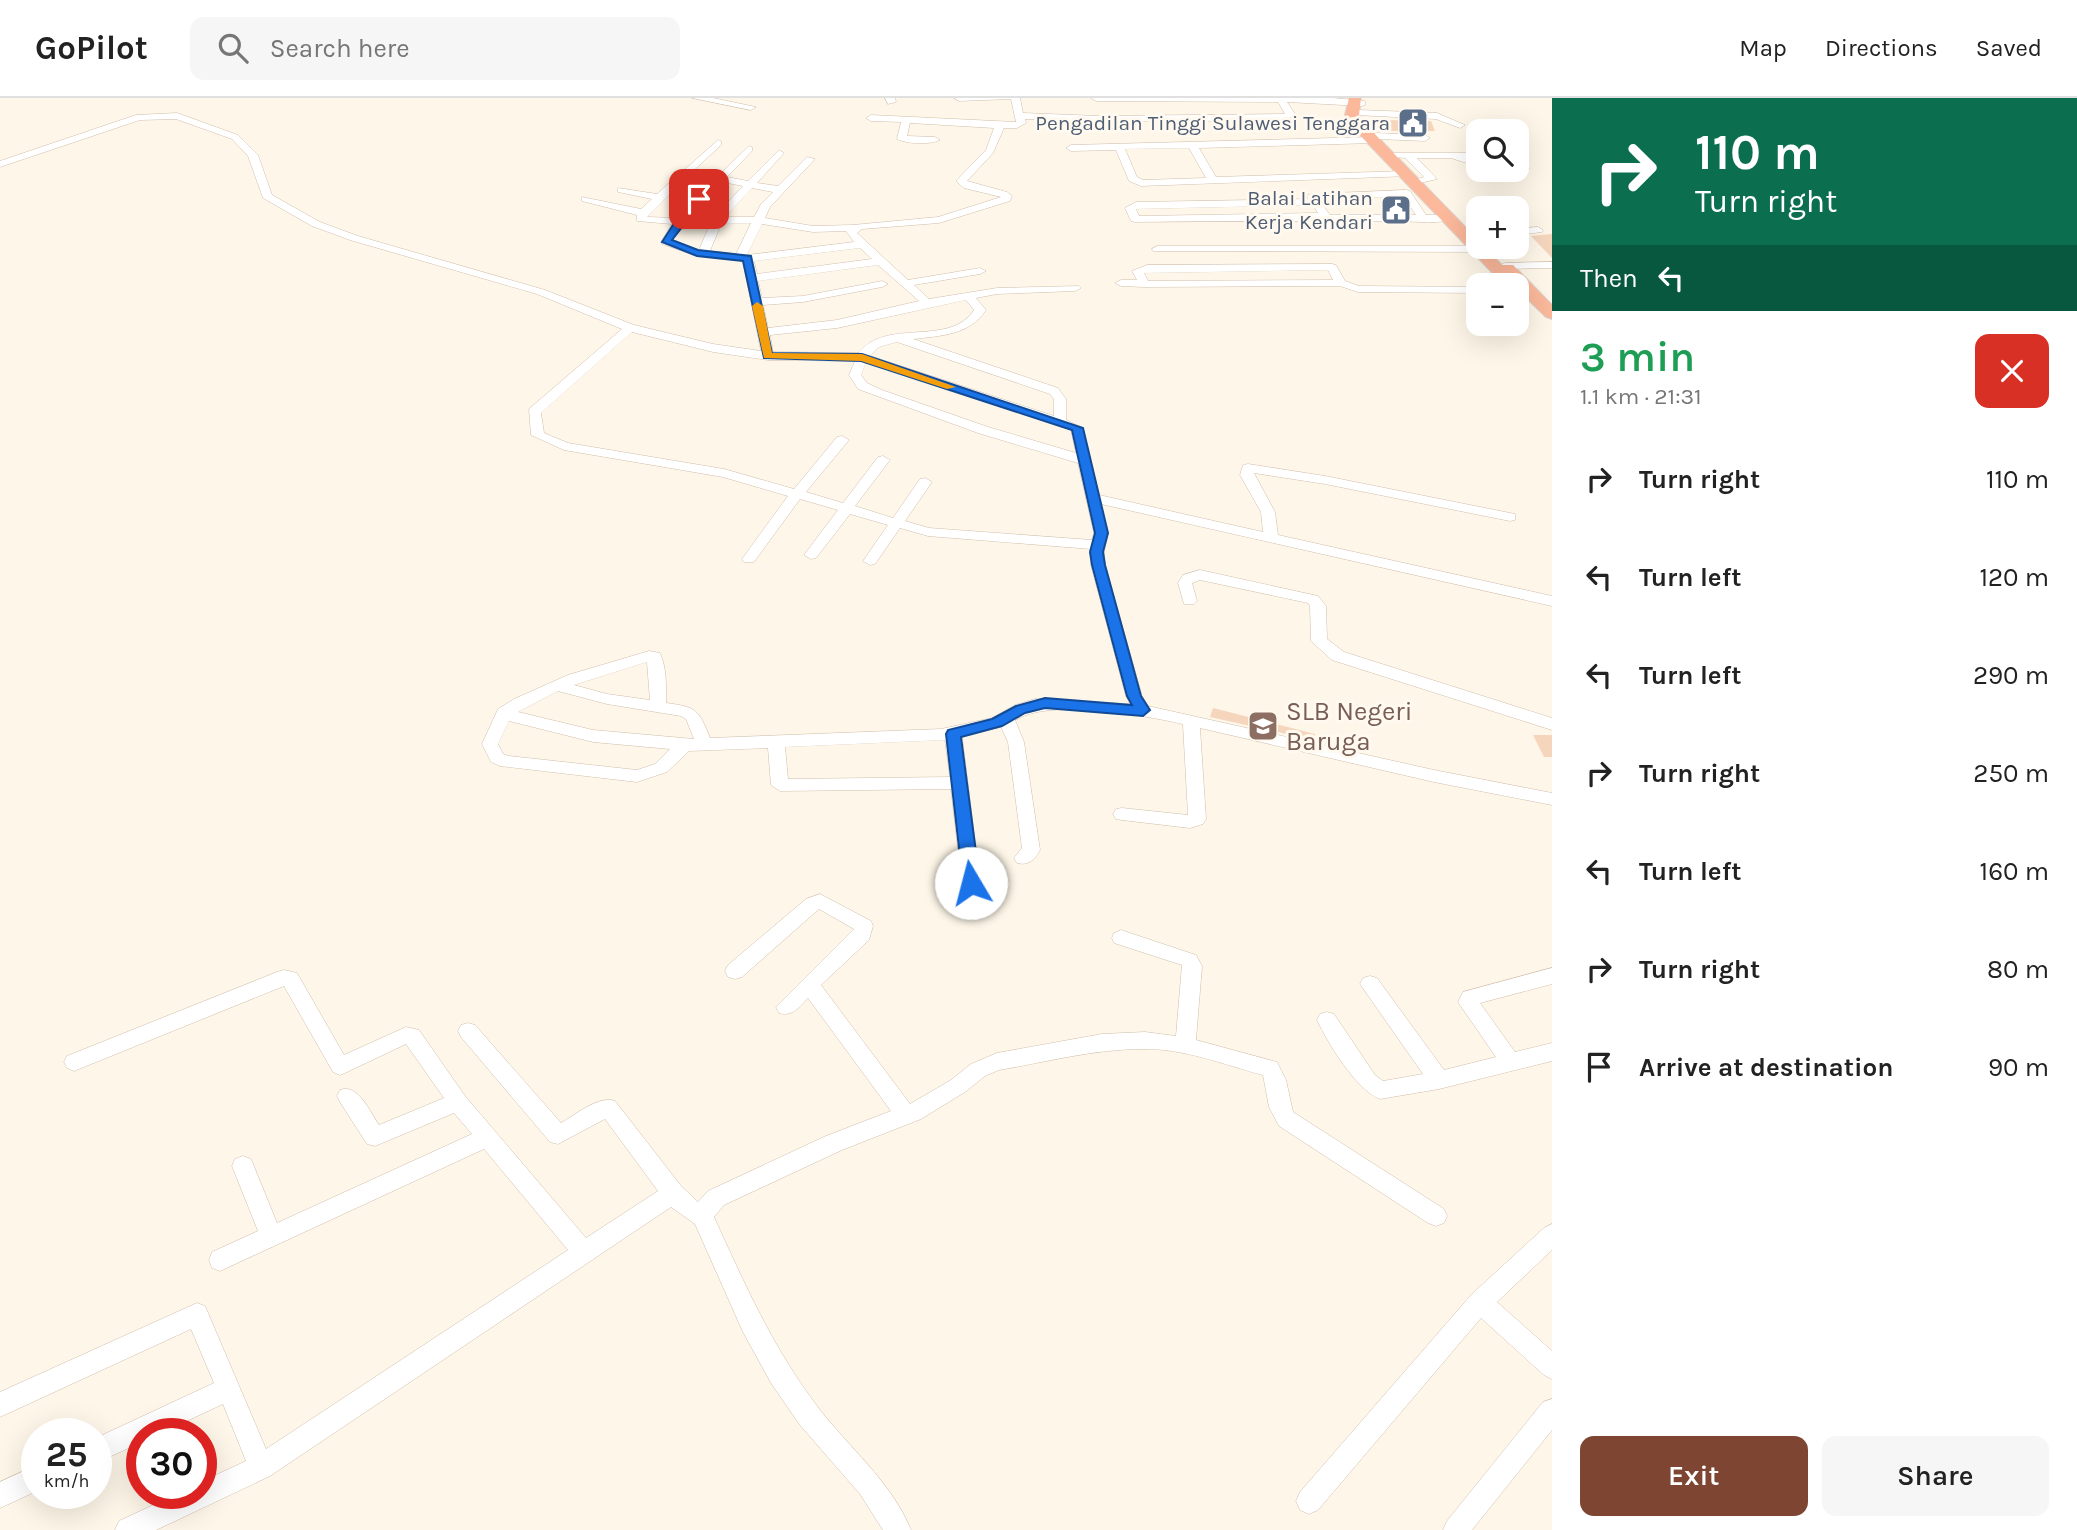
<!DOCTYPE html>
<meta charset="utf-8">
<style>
:root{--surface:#fff;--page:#f6f6f6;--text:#222;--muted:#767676;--line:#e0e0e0;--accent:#7e4632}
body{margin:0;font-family:Karla,sans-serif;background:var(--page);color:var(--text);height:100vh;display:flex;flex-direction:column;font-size:26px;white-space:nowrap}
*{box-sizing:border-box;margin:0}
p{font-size:23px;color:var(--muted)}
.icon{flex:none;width:38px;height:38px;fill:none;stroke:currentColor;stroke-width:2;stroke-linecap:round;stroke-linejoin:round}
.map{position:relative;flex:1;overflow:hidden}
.sheet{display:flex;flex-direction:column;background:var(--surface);width:525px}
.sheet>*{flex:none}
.hud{background:#0b6e4f;color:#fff;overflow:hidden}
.controls{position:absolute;left:1466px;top:21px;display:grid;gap:14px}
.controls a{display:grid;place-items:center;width:63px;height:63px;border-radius:14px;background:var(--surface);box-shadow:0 7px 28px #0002;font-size:35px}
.speed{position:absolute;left:21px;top:1320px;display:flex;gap:14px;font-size:35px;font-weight:700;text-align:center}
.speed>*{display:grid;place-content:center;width:91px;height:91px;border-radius:50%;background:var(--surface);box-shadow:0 7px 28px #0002;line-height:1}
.speed small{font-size:18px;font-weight:400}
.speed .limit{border:10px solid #d22;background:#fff;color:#111}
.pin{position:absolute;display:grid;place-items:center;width:60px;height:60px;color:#fff;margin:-30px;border-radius:14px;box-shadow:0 4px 10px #0006}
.me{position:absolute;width:77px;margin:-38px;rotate:352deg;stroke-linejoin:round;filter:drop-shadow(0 0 5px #0008)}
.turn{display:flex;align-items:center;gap:24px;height:147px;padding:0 28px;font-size:32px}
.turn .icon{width:91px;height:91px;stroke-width:2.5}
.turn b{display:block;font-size:49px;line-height:60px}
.then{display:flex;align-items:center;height:66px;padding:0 28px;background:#0003;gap:14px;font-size:26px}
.round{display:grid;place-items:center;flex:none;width:74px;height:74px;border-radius:14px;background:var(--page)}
.headline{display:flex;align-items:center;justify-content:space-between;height:119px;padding:0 28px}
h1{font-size:42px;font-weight:600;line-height:52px;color:#1e9e55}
.action{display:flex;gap:14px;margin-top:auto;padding:14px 28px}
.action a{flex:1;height:80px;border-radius:14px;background:var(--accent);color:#fff;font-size:28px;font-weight:600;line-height:80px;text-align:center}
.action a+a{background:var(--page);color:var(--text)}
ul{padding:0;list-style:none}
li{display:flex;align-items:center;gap:21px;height:98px;padding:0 28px}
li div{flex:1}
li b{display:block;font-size:26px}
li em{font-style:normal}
header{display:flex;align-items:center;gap:42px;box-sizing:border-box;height:98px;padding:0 35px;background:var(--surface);border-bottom:2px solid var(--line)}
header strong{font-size:33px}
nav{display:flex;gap:38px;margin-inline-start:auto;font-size:24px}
.search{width:490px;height:63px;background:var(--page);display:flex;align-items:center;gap:18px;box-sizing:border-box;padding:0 24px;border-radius:14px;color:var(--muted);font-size:26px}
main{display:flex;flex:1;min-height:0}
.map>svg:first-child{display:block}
</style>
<header>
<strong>GoPilot</strong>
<div class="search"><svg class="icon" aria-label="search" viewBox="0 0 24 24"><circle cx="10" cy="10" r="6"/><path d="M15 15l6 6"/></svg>Search here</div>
<nav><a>Map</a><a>Directions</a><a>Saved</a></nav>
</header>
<main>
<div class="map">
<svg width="1552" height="1432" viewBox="0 0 1552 1432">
<rect width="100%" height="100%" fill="#fef6e8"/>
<g fill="#f5d6bd">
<polygon points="1387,22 1431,23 1435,33 1391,33"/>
<polygon points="1552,136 1552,160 1531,138"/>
<polygon points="1213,610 1315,636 1314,642 1210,619"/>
<polygon points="1533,637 1552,637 1552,659 1544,659"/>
</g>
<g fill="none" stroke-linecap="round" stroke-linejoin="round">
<g stroke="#d1beac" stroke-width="1">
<g id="minor">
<polygon points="692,0 713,0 756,9 751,12"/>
<polygon points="885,0 895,0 896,4 888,6"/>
<path d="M954,0H1020L1023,15L1098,18L1285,16L1278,4L1096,3L1091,0H1333L1365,3V7L1362,8L1287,4L1295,16L1287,22L1098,24L1025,21L1026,25L1017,30H1004L993,55L967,83L1007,94L1012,98L1010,103L939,125L862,131L857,135L908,182L980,170L986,173L980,176L914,187L929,201L997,190L1079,188L1081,190L1075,193L997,196L976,200L986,212C970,237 940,238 913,241L1058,290L1066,301V322L1083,330L1099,397L1263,434L1261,414L1240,377L1243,367L1248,366L1325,378L1515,416V422L1510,423L1325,386L1254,375L1275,414L1278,437L1552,498V508L1101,406L1108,435L1104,454L1105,467L1142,598L1148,608L1434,672L1552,695V707L1434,684L1200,630L1206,721L1203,726L1190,730L1122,722L1116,721L1113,716L1116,711L1122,710L1188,717L1183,626C1142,617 1051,600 1015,622L1024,644L1040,752C1035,762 1028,768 1017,765L1014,760L1022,750L1008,644L1001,629L962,638L980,785L977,790H965L962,785L951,691L780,693L771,687L768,650L689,653L667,674L637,684L500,668L491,664L482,646L498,611L514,601L568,577L649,553L660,555C667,571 666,588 666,605C697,609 699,612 710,640L941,631L992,620L1015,607L1035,601L1130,606L1126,598L1091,467V451L928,438L900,430L875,466L870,467L863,463L888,427L850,416L816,460L811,461L804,457L838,412L800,401L754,464H744L742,461L788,398L723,379L564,352L531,337L529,311L622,231L537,196L350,142L312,128L263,100L248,58L232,41L176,21L140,22L0,69V63L136,17L177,15L238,37L258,57L272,97L320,124L358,138L545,192L634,227L713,246L761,253L743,163L697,158L662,146L661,144L672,126L637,123V117L582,103V99L641,111L652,101L618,94V90L657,96L718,42L721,43V47L693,73L718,78L749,48L752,49V53L727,79L748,83L779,52L784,55L757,85L778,88L807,59L815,61L770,109L765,120L813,128L853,127L938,119L1001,99L964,90L956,83L986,52L994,30L910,25L907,38L935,39L940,42C930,47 907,46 897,41L901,24L871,23L866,20L871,17L1016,24L1011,1L959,3ZM688,78L712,83L677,120L647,119ZM722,84L743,88L714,119L688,120ZM752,90L773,94L761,106L754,119H725ZM751,125L736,156L710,153L721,126ZM683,126H710L699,152L672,143ZM762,126L813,134L846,133L854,144L747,157ZM860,150L872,161L757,176L754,163ZM878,167L919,203L837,222L768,230L763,207L803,204L882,189L888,186L882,183L803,198L762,200L758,183ZM966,202L974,212C950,250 885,219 859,255L773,254L770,237L837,230ZM632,234L713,254L768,262L855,263L849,277L858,291L978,335L1078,365L1094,435L1092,442L929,430L905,423L932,384L925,380L920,381L893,420L855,408L890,362L883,358L878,359L843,405L806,394L849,342L842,338L837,339L794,391L724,371L568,345L544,335L541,315ZM897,244L1050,296L1054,301V318L870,258L879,249ZM866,264L1071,332L1076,355L988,329L882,292L867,285L861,277ZM647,564L650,602L607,596L574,587ZM558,593L607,606L681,618L686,621L694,641L593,632L518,614ZM509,623L593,644L670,651L655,666L637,672L509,658L503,656L498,646ZM945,642L950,679L788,681L785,649Z"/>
<polygon points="1359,12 1437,15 1465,27 1460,30 1436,21 1356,17 1354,15"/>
<path d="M1376,35L1425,37L1430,40L1425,43L1378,41L1374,45L1199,50L1216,79L1406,73L1411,76L1410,78L1141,88L1129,83L1116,52L1071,53L1066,50L1071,47L1372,39ZM1189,50L1206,80L1143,82L1137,79L1125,51Z"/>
<polygon points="1394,55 1479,55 1479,61 1473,61 1479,63 1479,69 1451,60 1417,60 1437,81 1420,85 1415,82 1424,79 1405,60 1394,59"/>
<polygon points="1517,57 1527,61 1529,71 1513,73 1520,67"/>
<path d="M1406,92L1410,93L1426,117H1448L1453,120C1443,127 1410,123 1396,123C1309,123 1223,123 1135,124L1131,123L1125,110L1136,104L1308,101V97L1312,96ZM1403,98L1416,117H1330L1319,102ZM1313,107L1318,115L1139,118L1136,111Z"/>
<polygon points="1538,129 1543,132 1542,134 1517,137 1517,131"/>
<polygon points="1157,148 1478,148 1483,151 1478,154 1153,153 1152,151"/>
<polygon points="1552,164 1552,170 1505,171 1499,168 1505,165"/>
<path d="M1332,166L1336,167L1345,183L1359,188L1479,189V195L1358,194L1340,188L1144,189L1121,188L1115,185L1121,182H1137L1132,173L1147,167ZM1328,172L1333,182L1148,183L1144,175Z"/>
<polygon points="1517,190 1523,191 1523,195 1517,196"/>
<polygon points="1200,472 1318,498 1326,508 1327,541 1344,554 1552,620 1552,632 1332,562 1311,543 1310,508 1308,505 1200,482 1192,485 1197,503 1194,506 1184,506 1178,485 1183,477"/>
<path d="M820,796L871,823L873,828L869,842L821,887L910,1006L951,982L971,966L997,955L1102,936L1145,934L1176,938L1182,867L1114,845L1112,840L1114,835L1121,832L1196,857L1202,868L1196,942L1277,964L1286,982L1293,1014L1444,1111L1447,1118L1444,1125L1436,1128L1428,1125L1279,1028L1269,1009L1263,977C1225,967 1183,950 1143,951C1094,951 1046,964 999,972L985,978L965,994L921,1021L842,1052L724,1107L714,1119C744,1185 773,1250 817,1308C848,1349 891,1383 911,1432H883L860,1396L800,1327L771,1285L743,1234L695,1126L671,1109L270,1378L156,1432H115L119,1423L179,1395H201V1384L246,1363L223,1306L161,1335H142V1344L96,1365V1340L214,1285L191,1231L0,1319V1294L197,1205L205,1208L266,1351L568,1152L484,1051L220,1173L212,1170L209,1162L212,1154L258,1133L232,1068L235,1061L243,1058L251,1061L277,1125L472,1036L454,1015L375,1048L367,1046L340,1004L337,998L340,992C358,985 370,1014 379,1027L444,1000L406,946L347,974L340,977L333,974L284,888L74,973L67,970L64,964L67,958L277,874L284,872L297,875L344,957L406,929L419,932L465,998L586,1140L658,1093L605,1021L558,1046L550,1044L461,939L458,933L461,927L468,925L475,927L561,1025C575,1017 599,997 615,1003L681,1088L698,1104L708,1093L826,1038L891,1013L808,900C799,909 793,919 779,915L776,909L854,831L819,811L742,879L735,881L728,879L725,873L728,867L806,801Z"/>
<path d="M1552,870V886L1480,905L1515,954L1552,945V963L1439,991L1380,1001C1356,992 1328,945 1317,922L1320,916L1327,914L1334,916L1375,977L1383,983L1423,976L1360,886L1363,880L1370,878L1377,880L1444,972L1496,959L1458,904L1463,894Z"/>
<polygon points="1552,1126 1552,1152 1497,1204 1552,1253 1552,1281 1544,1277 1481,1220 1318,1412 1309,1416 1300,1412 1296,1403 1300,1394 1472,1196 1544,1130"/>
<polygon points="1552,1301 1552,1332 1472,1432 1443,1432 1447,1423 1543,1304"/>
<polygon points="37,1367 37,1393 0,1410 0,1384"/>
</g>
</g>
<g stroke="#dcd5d0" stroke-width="2">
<polygon id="highway" points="1349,0 1361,0 1359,17 1365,26 1479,143 1479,149 1484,149 1502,167 1513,167 1552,207 1552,221 1546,219 1517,191 1517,187 1504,187 1355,32 1345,17"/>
</g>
<use href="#minor" fill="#fff" fill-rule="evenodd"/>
<use href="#highway" fill="#fbb89b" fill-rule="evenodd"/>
</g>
<polygon fill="#1a73e8" stroke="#114b97" stroke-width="2" points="696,99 704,101 672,142 698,152 751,158 772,255 862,256 1083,330 1108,435 1103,454 1105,467 1141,598 1150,612 1143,618 1045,610 1025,615 1002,628 961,639 980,785 977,789 965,789 963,785 946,636 948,632 992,621 1016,608 1045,600 1132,607 1127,598 1092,467 1090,454 1095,435 1072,332 861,263 764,260 743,163 697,158 662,144 678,119"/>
<polygon fill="#f59e0b" points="757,204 763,208 772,255 862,256 956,289 947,291 861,263 764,260 752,208"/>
<defs>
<g id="civic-square" transform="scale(1.575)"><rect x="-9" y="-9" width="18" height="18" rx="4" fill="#5c6f8a" stroke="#fff9ef"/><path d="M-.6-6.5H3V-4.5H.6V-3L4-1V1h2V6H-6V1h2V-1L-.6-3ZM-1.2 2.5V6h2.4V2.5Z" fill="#fff"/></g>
<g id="school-square" transform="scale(1.575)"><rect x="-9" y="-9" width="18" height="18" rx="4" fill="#8d6e63" stroke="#fff9ef"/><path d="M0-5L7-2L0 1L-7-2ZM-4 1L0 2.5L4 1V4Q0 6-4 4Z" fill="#fff"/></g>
</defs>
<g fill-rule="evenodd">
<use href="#civic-square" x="1413" y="25"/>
<use href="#civic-square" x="1396" y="112"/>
<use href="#school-square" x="1263" y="628"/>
</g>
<g text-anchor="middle" stroke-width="6" stroke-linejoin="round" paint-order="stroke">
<g font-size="21" fill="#4e5e75" stroke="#fff9ef" text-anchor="end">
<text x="1390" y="32">Pengadilan Tinggi Sulawesi Tenggara</text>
<text x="1373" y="107">Balai Latihan<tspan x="1373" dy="24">Kerja Kendari</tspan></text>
</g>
<g font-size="26" fill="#785e54" stroke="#fff9ef" text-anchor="start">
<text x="1286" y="622">SLB Negeri<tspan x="1286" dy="30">Baruga</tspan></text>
</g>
</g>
</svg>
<div class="controls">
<a><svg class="icon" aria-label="search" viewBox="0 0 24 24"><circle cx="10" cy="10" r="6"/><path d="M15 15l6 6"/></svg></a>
<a>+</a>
<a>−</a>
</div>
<div class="speed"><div>25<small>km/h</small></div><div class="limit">30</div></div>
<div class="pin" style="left:699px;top:101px;background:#d93025"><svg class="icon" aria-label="arrive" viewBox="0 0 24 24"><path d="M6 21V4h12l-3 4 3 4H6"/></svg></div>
<svg class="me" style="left:971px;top:785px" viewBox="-20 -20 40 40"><circle r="19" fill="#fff"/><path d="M0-13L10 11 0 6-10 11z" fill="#1a73e8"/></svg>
</div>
<section class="sheet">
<div class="hud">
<div class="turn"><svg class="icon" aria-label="right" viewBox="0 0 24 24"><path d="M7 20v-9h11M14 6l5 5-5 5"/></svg><div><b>110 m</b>Turn right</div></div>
<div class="then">Then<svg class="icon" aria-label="left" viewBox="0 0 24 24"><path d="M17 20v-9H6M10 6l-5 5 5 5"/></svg></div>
</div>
<div class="headline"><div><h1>3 min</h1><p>1.1 km · 21:31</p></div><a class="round" style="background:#d93025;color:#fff"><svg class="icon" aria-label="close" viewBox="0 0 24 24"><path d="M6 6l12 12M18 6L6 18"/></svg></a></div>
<ul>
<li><svg class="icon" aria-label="right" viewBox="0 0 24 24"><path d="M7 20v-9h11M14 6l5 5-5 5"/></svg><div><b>Turn right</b></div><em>110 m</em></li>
<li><svg class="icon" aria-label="left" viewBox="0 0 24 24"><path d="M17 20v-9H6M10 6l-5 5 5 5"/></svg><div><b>Turn left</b></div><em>120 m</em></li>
<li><svg class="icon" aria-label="left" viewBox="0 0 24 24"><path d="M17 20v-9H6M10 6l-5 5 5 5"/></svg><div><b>Turn left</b></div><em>290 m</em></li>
<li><svg class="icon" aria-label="right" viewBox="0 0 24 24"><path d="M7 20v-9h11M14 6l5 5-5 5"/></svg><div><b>Turn right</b></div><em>250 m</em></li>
<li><svg class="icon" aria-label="left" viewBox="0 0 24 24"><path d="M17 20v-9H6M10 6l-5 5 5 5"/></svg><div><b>Turn left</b></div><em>160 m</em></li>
<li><svg class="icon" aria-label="right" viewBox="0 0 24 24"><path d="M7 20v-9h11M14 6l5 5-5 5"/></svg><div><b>Turn right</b></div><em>80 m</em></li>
<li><svg class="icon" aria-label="arrive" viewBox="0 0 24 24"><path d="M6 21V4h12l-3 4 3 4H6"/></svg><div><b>Arrive at destination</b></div><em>90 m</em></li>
</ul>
<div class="action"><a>Exit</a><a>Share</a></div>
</section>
</main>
